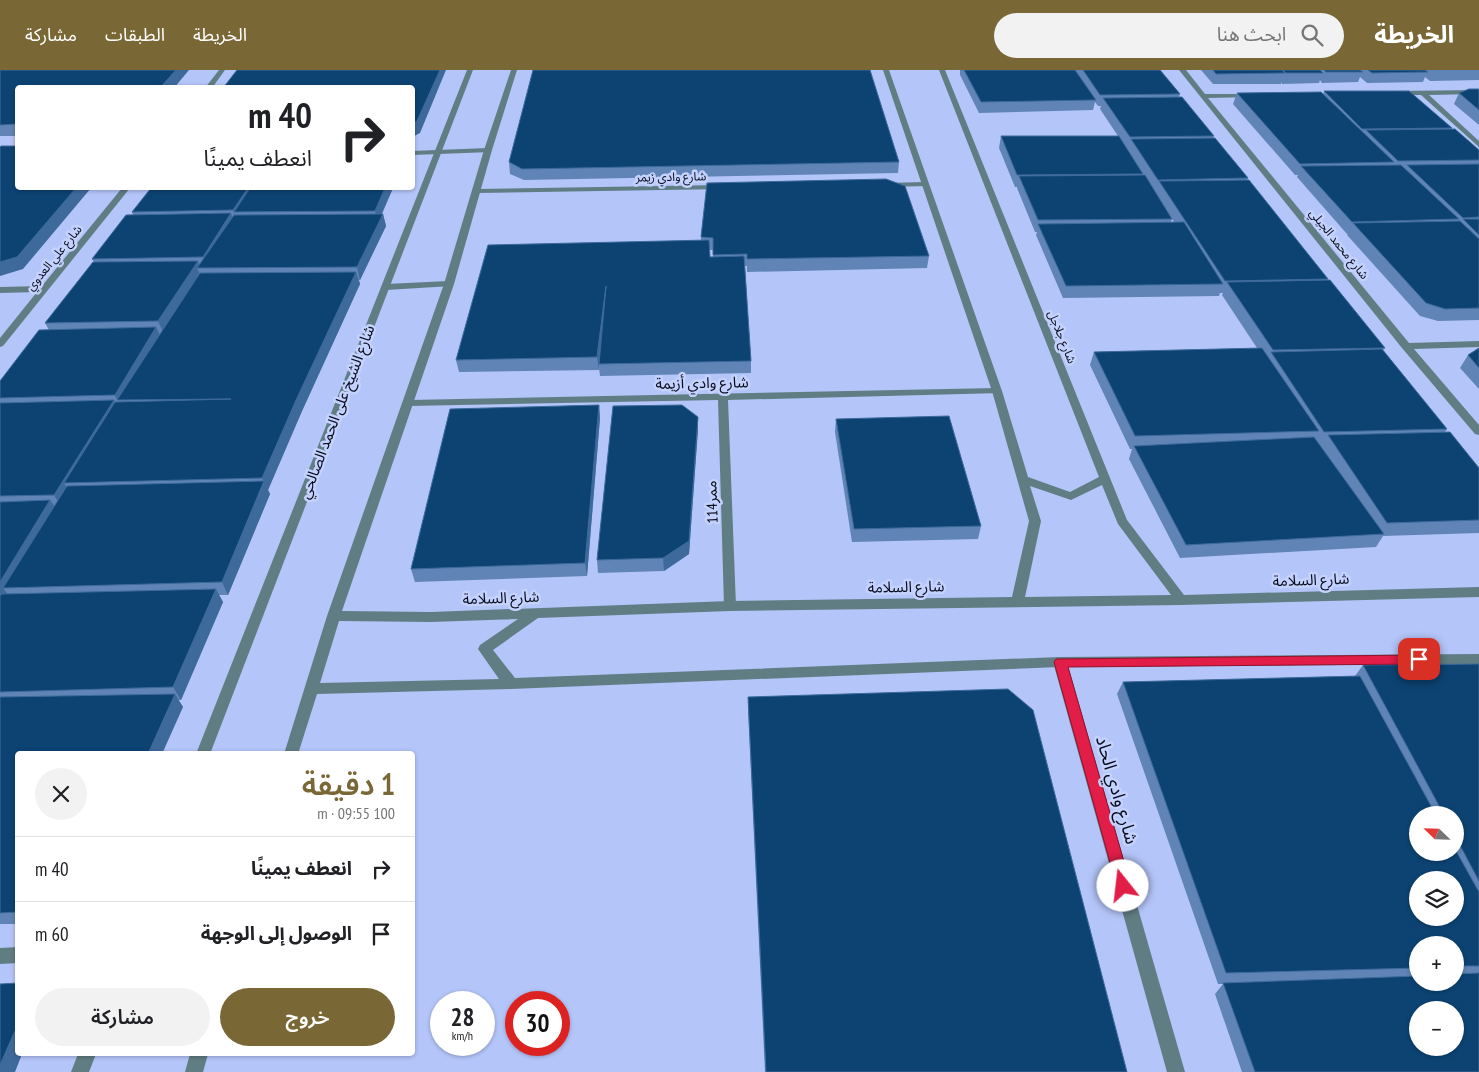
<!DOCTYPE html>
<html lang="ar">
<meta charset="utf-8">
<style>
:root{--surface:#fff;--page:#f2f2f2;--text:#202124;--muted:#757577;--line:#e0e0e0;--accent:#796735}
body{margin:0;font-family:"PT Sans Narrow","Noto Sans Arabic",sans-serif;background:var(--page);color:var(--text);direction:rtl;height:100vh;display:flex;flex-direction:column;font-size:19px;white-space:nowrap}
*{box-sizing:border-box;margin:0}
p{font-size:16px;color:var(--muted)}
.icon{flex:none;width:28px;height:28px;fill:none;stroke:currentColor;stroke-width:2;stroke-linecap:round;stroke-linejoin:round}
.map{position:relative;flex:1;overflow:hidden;direction:ltr}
.side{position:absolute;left:15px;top:681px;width:400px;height:305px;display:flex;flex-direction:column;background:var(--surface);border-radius:5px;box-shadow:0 1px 4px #0004;direction:rtl}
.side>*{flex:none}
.hud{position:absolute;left:15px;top:15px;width:400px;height:105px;border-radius:5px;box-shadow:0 1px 4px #0004;direction:rtl;background:#fff;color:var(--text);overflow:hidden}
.needle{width:32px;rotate:293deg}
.controls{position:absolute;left:1409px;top:736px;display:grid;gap:10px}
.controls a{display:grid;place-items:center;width:55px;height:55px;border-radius:50%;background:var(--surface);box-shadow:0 1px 4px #0004;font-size:25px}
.speed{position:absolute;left:430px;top:921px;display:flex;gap:10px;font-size:25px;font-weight:700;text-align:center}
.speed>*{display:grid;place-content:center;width:65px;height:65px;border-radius:50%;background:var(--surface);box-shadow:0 1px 4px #0004;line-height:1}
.speed small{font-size:12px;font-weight:400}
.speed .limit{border:8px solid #d22;background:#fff;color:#111}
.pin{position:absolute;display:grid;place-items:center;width:42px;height:42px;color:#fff;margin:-21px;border-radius:10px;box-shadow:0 2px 8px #0006}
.me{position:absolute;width:55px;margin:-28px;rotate:344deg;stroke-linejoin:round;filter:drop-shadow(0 0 4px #0008)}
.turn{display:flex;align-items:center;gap:18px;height:105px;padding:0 20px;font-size:22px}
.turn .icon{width:65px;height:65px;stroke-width:2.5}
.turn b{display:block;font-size:35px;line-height:42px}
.round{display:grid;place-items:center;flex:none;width:52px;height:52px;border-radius:26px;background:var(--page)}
.head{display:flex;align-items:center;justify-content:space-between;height:85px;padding:0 20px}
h1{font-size:30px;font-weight:600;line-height:38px;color:var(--accent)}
.action{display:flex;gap:10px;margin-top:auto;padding:10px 20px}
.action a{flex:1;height:58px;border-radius:30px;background:var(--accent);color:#fff;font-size:20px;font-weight:600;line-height:58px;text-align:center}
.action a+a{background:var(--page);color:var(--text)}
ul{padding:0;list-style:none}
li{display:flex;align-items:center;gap:15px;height:65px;padding:0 20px;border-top:1px solid var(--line)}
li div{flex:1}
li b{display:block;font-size:19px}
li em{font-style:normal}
header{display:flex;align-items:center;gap:30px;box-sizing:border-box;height:70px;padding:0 25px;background:var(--accent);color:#fff}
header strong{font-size:24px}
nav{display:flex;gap:28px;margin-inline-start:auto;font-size:18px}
.search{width:350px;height:45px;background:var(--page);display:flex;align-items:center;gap:12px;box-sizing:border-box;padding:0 18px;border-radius:28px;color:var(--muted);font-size:19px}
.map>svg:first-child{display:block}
</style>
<header>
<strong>الخريطة</strong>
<div class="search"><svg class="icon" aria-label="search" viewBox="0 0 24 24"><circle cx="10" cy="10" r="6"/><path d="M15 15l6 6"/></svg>ابحث هنا</div>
<nav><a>الخريطة</a><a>الطبقات</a><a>مشاركة</a></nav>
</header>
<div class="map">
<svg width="1479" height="1002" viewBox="0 0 1479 1002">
<rect width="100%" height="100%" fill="#b4c5f9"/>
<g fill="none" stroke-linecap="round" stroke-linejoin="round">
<g fill="#607d83" fill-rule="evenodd">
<polygon points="219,0 225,0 212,18 205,18"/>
<polygon points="1179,0 1186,0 1205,24 1254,24 1256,25 1252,27 1208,28 1409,273 1479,271 1479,277 1414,279 1479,355 1479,365 1475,364 1402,278"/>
<polygon points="1479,20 1479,24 1429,25 1479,71 1479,77 1421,25 1394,25 1391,23 1394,21"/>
<polygon points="488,78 491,78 491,82 412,85 412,81"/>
<polygon points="925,112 929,114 928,116 884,117 880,115 884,113"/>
<polygon points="722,115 725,115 725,119 477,123 473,121 477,119"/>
<polygon points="122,118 130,118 3,276 0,277 0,268 37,222 0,223 0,217 42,216"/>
<polygon points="449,211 452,212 452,216 386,220 381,217 386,214"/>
<polygon points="997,318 1002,321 1001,323 728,330 736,536 735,539 725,539 724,536 718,330 409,336 404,333 409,330"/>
<polygon points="1060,587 1065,588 1067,592 1185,1002 1167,1002 1053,592 1055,588"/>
<polygon points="18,877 18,893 0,894 0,878"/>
</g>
<g fill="#607d83" fill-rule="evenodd">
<polygon points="467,0 473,0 210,684 196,684"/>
<path d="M511,0H517L492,80L454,214L342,541L431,542L730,531L1012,527L1029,451L992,321L883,0H889L1002,321L1028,407L1070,422L1099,407L939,0H945L1127,450L1184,525L1479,517V527L1181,535L730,541L538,548L493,580L515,608L1060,587L1479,584V594L1060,597L511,619L317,624L298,684H284L327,546L444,214L484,80ZM1102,415L1118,454L1171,525L1025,527L1041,451L1030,416L1071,430ZM518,549L480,575L478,579L499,609L320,613L339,551L431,552Z"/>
<polygon points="78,984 96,984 89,1002 71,1002"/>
<polygon points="190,984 208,984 203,1002 185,1002"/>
</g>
</g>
<g fill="#6084b6" fill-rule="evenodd">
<polygon points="0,0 18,18 18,66 0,66"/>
<path d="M960,0H1160L1180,24L1179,27L1214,66L1213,68L1248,108L1247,110L1328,209L1327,210L1385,278L1383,280L1447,359L1445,362L1479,398V463L1383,466L1376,477L1180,488L1129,389L1132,379H1130L1090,295L1094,282L1257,278L1222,225L1223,223H1220L1219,226L1063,228L1036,165L1037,162H1035L1017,118V117H1015L999,78L1001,66H1118L1100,39L1101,36H1098L1095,32L1093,40L979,43L960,5ZM1159,129L1174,152H1171L1172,149Z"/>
<polygon points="1201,0 1479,0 1479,10 1430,11 1425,7 1423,12 1367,13 1360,7 1358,12 1322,13 1320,10 1319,13 1282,14 1281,12 1281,14 1213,14"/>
<polygon points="1479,19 1479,55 1454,34 1459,23"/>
<polygon points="1324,21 1452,58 1452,60 1479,80 1479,250 1438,251 1420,246 1347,165 1348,164 1347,164 1297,107 1298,105 1295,105 1233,34 1237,23 1323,24"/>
<polygon points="509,92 899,92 898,103 524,110 510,104"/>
<path d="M886,109L929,186L927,198L747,202V196H745L751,291V303L600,306L599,298V300L459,302L456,290L701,170V167ZM709,180H713V187H710Z"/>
<polygon points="393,118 382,144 383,144 386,156 360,210 359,210 360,214 302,341 268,420 270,424 228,525 219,525 223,532 181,630 178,630 183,637 18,684 18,854 0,854 0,311 49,260 45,253 94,192 92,189 133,145 132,142"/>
<polygon points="1479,278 1479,319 1460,298 1468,285"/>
<polygon points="599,335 600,348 587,506 415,512 411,499"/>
<polygon points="836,349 981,456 978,469 852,472 835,362"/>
<polygon points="698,359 689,484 664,501 598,503 597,490"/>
<path d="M1479,594V1002H1242L1215,924L1223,914H1218L1117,624L1123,612L1355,606L1363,595ZM1418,745H1455V782ZM1418,875H1455V912H1418Z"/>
<polygon points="748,627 1127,1002 765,1002 748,640"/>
</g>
<g fill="#3e6a9b">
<polygon points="176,0 189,0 174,18 160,18"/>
<polygon points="440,0 446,0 420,63 412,67 412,54"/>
<polygon points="76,118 91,118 23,199 0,206 0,192"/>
<polygon points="248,118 260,118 234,142 237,152 233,140"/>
<polygon points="385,118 393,118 378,152 375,141"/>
<polygon points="231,143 235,155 207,198 203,187"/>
<polygon points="383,144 386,156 360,210 357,197"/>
<polygon points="198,191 201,198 197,198 201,206 164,264 158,251"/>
<polygon points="356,202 360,214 302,341 268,420 270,424 228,525 222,512 264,412 262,408 297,328"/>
<polygon points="606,216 599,294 599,300 597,287"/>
<polygon points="156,257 162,269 117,330 115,325"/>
<polygon points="114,330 120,343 64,413 71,424 62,438 54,425"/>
<polygon points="599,335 600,348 587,506 585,493"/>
<polygon points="698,347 698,359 689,484 664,501 663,488"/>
<polygon points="50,430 59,443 3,518 9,526 5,532 0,525 0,512"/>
<polygon points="216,519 223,532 181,630 173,617"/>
<polygon points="175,624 183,637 162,684 148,684"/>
<polygon points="18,954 18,984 22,984 15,1002 0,1002 0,995"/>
</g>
<g fill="#0c4373" stroke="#3e6a9b" fill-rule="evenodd">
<polygon points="0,0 176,0 160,18 18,18 18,54 0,55"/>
<polygon points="237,0 440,0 417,51 412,54 412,18 223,18"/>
<polygon points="533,0 870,0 899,92 522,99 509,92"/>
<polygon points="964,0 1075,0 1096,30 981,32"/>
<polygon points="1083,0 1160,0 1180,24 1100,25"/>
<polygon points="1213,0 1282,0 1285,3 1216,4"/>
<polygon points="1283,0 1320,0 1323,3 1286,3"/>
<polygon points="1324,0 1360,0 1363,2 1326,2"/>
<polygon points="1368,0 1425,0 1428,2 1372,3"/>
<polygon points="1469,19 1479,19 1479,40 1459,23"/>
<polygon points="1324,21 1409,21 1452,58 1362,59"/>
<polygon points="1321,22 1394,92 1300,94 1237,23"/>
<polygon points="1182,27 1214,66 1130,67 1103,28"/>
<polygon points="1455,59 1479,80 1479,90 1398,91 1366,60"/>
<polygon points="1001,66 1119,66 1143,104 1017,105"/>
<polygon points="1215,68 1248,108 1158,110 1131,69"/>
<polygon points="1,76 18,76 18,118 76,118 17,187 0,192 0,77"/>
<polygon points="1479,94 1479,147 1463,148 1407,95"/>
<polygon points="1401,95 1459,149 1352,152 1301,96"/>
<polygon points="1145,105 1172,149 1038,150 1019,106"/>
<polygon points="886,109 905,116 929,186 747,189 747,184 713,185 713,168 701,167 707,113"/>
<polygon points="1249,110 1328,209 1225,211 1159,111"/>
<polygon points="151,118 248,118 233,140 132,142"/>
<polygon points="250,118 385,118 375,141 234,142"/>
<polygon points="231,143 203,187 92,189 126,145"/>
<polygon points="383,144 357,197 197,198 234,145"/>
<polygon points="1463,149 1479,149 1479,165"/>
<polygon points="1460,151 1479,169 1479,238 1445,239 1426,233 1353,153"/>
<polygon points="1184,152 1223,214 1066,216 1038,154"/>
<polygon points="709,170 710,187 744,186 751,291 599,294 606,216 597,287 456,290 488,175"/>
<polygon points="198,191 158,251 45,253 93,192"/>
<polygon points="356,202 297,328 262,408 64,413 115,332 231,329 117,330 200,203"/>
<polygon points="1330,210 1385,278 1273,280 1227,212"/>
<polygon points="156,257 115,325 0,328 0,311 39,260"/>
<polygon points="1262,278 1319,361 1135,366 1094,282"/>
<polygon points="1479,278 1479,298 1468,285"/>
<polygon points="1382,279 1447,359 1324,362 1271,282"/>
<polygon points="114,330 54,425 0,426 0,333"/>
<polygon points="599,335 585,493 411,499 450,339"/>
<polygon points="682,335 698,347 689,471 663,488 597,490 613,336"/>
<polygon points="949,346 981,456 854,459 836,349"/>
<polygon points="1450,362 1479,398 1479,450 1387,453 1328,365"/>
<polygon points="1314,367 1384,464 1186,475 1134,376"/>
<polygon points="264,411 222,512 3,518 67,416"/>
<polygon points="50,430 0,512 0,432"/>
<polygon points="216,519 173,617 0,622 0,526 2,524"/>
<polygon points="1479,594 1479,811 1455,766 1455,745 1444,745 1363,595"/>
<path d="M1360,606L1436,745H1418V782H1455V779L1479,822V896H1455V875H1418V898L1226,903L1123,612ZM1418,810H1455V848H1418Z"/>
<polygon points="1008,619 1033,640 1127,1002 766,1002 748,627"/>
<polygon points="175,624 148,684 18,684 18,842 0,843 0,627"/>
<path d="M1479,903V1002H1255L1223,913L1418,906V912H1455V904ZM1418,940H1455V978H1418Z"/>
<polygon points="18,913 18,954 0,995 0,914"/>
</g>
<polygon fill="#e11d48" stroke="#92132f" points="1419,585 1423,586 1425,589 1423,593 1419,594 1068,597 1131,816 1129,821 1123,823 1118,821 1054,592 1056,589"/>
<g text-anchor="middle" stroke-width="5" stroke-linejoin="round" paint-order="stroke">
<g font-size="12" fill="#070b1c" stroke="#c4d2fd">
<text transform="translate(671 107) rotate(-1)" y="4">شارع وادي زيمر</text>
<text transform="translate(1339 174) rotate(51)" y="4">شارع محمد الجيلي</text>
<text transform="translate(54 188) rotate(-51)" y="4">شارع علي العدوي</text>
<text transform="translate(1062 267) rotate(68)" y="4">شارع جلاجل</text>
</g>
<g font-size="15" fill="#070b1c" stroke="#c4d2fd">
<text transform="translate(702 313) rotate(-1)" y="5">شارع وادي أزيمة</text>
<text transform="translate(337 342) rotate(-69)" y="5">شارع الشيخ على الحمد الصالحي</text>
<text transform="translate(712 432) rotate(-92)" y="5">ممر114</text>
<text transform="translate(1311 510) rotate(-2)" y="5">شارع السلامة</text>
<text transform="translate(906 517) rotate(-1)" y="5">شارع السلامة</text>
<text transform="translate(501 528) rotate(-2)" y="5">شارع السلامة</text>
</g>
<g font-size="18" fill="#070b1c" stroke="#c4d2fd">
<text transform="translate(1117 720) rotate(74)" y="6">شارع وادي الحاد</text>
</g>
</g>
</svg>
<div class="controls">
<a><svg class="needle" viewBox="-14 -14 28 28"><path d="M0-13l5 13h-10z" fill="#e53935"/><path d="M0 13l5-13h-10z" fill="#757577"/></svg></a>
<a><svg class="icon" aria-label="layers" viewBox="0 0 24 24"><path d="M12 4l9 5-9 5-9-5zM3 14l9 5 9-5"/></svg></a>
<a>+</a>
<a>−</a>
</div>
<div class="speed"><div>28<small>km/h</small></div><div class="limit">30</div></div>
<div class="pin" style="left:1419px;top:589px;background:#d93025"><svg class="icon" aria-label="arrive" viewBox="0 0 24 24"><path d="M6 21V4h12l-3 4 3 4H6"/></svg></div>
<svg class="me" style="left:1123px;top:816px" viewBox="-20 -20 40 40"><circle r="19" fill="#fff"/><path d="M0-13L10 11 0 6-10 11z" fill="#e11d48"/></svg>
<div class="hud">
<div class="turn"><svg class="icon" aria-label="right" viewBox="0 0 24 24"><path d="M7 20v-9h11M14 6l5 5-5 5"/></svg><div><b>40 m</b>انعطف يمينًا</div></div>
</div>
<section class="side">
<div class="head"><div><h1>1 دقيقة</h1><p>100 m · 09:55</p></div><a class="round"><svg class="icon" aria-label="close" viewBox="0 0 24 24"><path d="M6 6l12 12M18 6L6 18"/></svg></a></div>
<ul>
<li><svg class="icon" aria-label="right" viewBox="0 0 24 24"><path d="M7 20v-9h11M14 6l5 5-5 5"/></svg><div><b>انعطف يمينًا</b></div><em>40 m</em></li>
<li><svg class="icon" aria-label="arrive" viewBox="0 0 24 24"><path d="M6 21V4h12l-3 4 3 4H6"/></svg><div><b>الوصول إلى الوجهة</b></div><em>60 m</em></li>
</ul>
<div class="action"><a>خروج</a><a>مشاركة</a></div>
</section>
</div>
